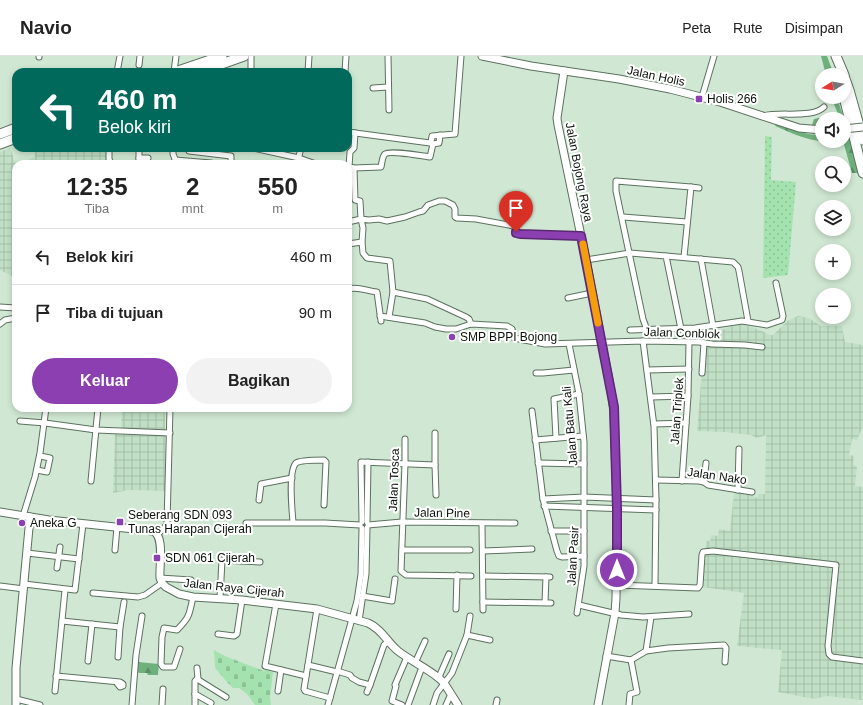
<!DOCTYPE html>
<html lang="id">
<meta charset="utf-8">
<style>
:root{--surface:#fff;--page:#f2f2f2;--text:#222;--muted:#767676;--line:#e0e0e0;--accent:#8b3fb0}
body{margin:0;font-family:Helvetica,sans-serif;background:var(--page);color:var(--text);height:100vh;display:flex;flex-direction:column;font-size:15px;white-space:nowrap}
*{box-sizing:border-box;margin:0}
p{font-size:13px;color:var(--muted)}
.icon{flex:none;width:22px;height:22px;fill:none;stroke:currentColor;stroke-width:2;stroke-linecap:round;stroke-linejoin:round}
.map{position:relative;flex:1;overflow:hidden}
.sheet{position:absolute;left:12px;top:104px;width:340px;height:252px;display:flex;flex-direction:column;background:var(--surface);border-radius:12px;box-shadow:0 2px 6px #0003}
.sheet>*{flex:none}
.top-card{position:absolute;left:12px;top:12px;width:340px;height:84px;border-radius:12px;box-shadow:0 2px 6px #0003;background:#00695c;color:#fff;overflow:hidden}
.needle{width:26px;rotate:259deg}
.controls{position:absolute;left:815px;top:12px;display:grid;gap:8px}
.controls a{display:grid;place-items:center;width:36px;height:36px;border-radius:50%;background:var(--surface);box-shadow:0 2px 6px #0003;font-size:20px}
.pin{position:absolute;display:grid;place-items:center;width:34px;height:34px;color:#fff;margin:-41px -17px;border-radius:50% 50% 50% 0;rotate:-45deg;box-shadow:0 0 4px #0007}
.pin .icon{rotate:45deg}
.me{position:absolute;width:44px;margin:-22px;rotate:0deg;stroke-linejoin:round;filter:drop-shadow(0 0 3px #0008)}
.turn{display:flex;align-items:center;gap:14px;height:84px;padding:0 20px;font-size:18px}
.turn .icon{width:52px;height:52px;stroke-width:2.5}
.turn b{display:block;font-size:28px;line-height:34px}
.eta{display:flex;justify-content:space-evenly;align-items:center;height:68px;text-align:center}
.eta b{font-size:24px;font-weight:700;line-height:28px}
.button{display:flex;gap:8px;margin-top:auto;padding:8px 20px}
.button a{flex:1;height:46px;border-radius:24px;background:var(--accent);color:#fff;font-size:16px;font-weight:700;line-height:46px;text-align:center}
.button a+a{background:var(--page);color:var(--text)}
ul{padding:0;list-style:none}
li{display:flex;align-items:center;gap:12px;height:56px;padding:0 20px;border-top:1px solid var(--line)}
li div{flex:1}
li b{display:block;font-size:15px}
li em{font-style:normal}
header{display:flex;align-items:center;gap:24px;box-sizing:border-box;height:56px;padding:0 20px;background:var(--surface);border-bottom:1px solid var(--line)}
header strong{font-size:19px}
nav{display:flex;gap:22px;margin-inline-start:auto;font-size:14px}
.map>svg:first-child{display:block}
</style>
<header>
<strong>Navio</strong>
<nav><a>Peta</a><a>Rute</a><a>Disimpan</a></nav>
</header>
<div class="map">
<svg width="863" height="649" viewBox="0 0 863 649">
<defs>
<pattern id="industrial-grid" width="8" height="8" patternUnits="userSpaceOnUse"><rect width="8" height="8" fill="#c0dfc5"/><path d="M0 4h8M4 0v8" fill="none" stroke="#a4bea8"/></pattern>
<pattern id="grass-dots" width="8" height="8" patternUnits="userSpaceOnUse"><rect width="8" height="8" fill="#a4e3b0"/><path d="M2 2h.1M6 6h.1" fill="none" stroke="#8cc296" stroke-width="1.8" stroke-linecap="round"/></pattern>
<pattern id="forest-firs" width="22" height="20" patternUnits="userSpaceOnUse"><rect width="22" height="20" fill="#6fb17d"/><path d="M5 1l3.5 6h-7zM16 11l3.5 6h-7z" fill="#598f65"/></pattern>
<pattern id="cemetery-stones" width="16" height="16" patternUnits="userSpaceOnUse"><rect width="16" height="16" fill="#a4e3b0"/><path d="M2 7V4a2 2 0 0 1 4 0v3zM10 15v-3a2 2 0 0 1 4 0v3z" fill="#8cc296"/></pattern>
</defs>
<rect width="100%" height="100%" fill="#d0e8d3"/>
<g fill="url(#industrial-grid)">
<polygon points="10,92 15,106 22,107 35,101 34,92 101,92 101,95 107,96 106,103 110,105 110,108 16,108 16,222 0,214 0,96"/>
<polygon points="798,260 809,262 821,270 842,270 845,286 863,289 863,370 857,384 852,383 849,399 854,400 853,408 857,411 855,430 863,431 863,644 827,640 814,643 778,636 782,594 737,590 744,537 703,531 706,485 710,485 711,479 718,480 719,473 730,475 734,436 753,438 754,442 758,441 758,438 765,438 766,379 757,382 751,379 724,376 697,375 705,279 717,280 719,275 740,267 760,274 770,279 773,279 787,265"/>
<polygon points="122,352 165,352 165,435 129,434 113,437 115,374 121,374"/>
</g>
<polygon fill="url(#grass-dots)" points="765,80 772,81 771,124 796,126 788,219 763,222"/>
<g fill="url(#forest-firs)">
<polygon points="821,0 827,0 834,19 826,19"/>
<polygon points="831,41 841,41 842,45 839,48 846,68 844,68 844,63 835,63 838,58"/>
<polygon points="819,62 822,64 822,71 811,72 814,63"/>
<path d="M776,68C792,74 805,79 822,79V85H829C811,87 792,77 775,70Z"/>
<polygon points="844,78 848,78 859,117 852,117 843,85"/>
<polygon points="138,606 159,608 158,619 148,619 147,617 139,617 137,615"/>
</g>
<polygon fill="url(#cemetery-stones)" points="214,594 225,600 264,615 265,614 273,616 270,641 271,649 255,649 247,638 239,632 233,632 226,625 215,612"/>
<g fill="none" stroke-linecap="round" stroke-linejoin="round">
<g stroke="#5c715f" stroke-width="7">
<g id="street">
<polyline points="39,0 39,1"/>
<polyline points="388,0 389,54"/>
<polyline points="139,9 140,0"/>
<polyline points="117,16 120,0"/>
<polyline points="174,16 176,0"/>
<polyline points="251,16 251,0"/>
<polyline points="308,16 309,0"/>
<polyline points="345,16 346,0"/>
<polyline points="373,32 388,31"/>
<polyline points="702,41 714,0"/>
<path d="M763,60C780,55 812,63 824,51"/>
<polyline points="348,76 430,87 431,86 432,80 455,78 461,0"/>
<polyline points="109,92 109,103 111,108"/>
<polyline points="189,92 189,95 231,100 231,108"/>
<polyline points="253,92 299,102 316,108"/>
<polyline points="173,93 173,98 177,108"/>
<polyline points="139,102 148,102"/>
<polyline points="175,104 211,107"/>
<polyline points="139,108 139,92"/>
<polyline points="297,108 301,92"/>
<path d="M354,112L381,111C382,107 382,101 385,98C390,94 422,100 430,101L433,88L439,87L440,79"/>
<polyline points="691,131 699,132"/>
<polyline points="623,161 687,166"/>
<polyline points="348,166 361,163 360,145 355,144 354,112 349,111 350,96 354,92 355,77"/>
<polyline points="362,186 363,172 361,163 369,164 379,163 387,165 405,161 419,156 423,155 428,149 439,145 445,145 453,149 455,153 455,161 457,162 476,163 514,170 516,177 520,178 581,180"/>
<polyline points="348,188 362,186 363,197 367,202 390,205 393,236"/>
<polyline points="666,200 733,206 738,211 739,215 748,265"/>
<polyline points="701,203 713,270"/>
<polyline points="586,204 630,197 666,200 681,273"/>
<path d="M348,233C358,230 367,235 377,236L381,265"/>
<polyline points="568,242 592,237"/>
<polyline points="0,251 16,252"/>
<polyline points="380,260 425,267 435,271 446,273 456,273 471,268 507,270 512,273 514,282 545,288 643,285 699,286 712,288 745,289 762,291"/>
<polyline points="389,261 393,236 427,243 466,261 469,263 471,268"/>
<polyline points="0,268 5,264 16,262"/>
<polyline points="630,274 695,272 742,265 767,269 782,264 783,260 776,227"/>
<polyline points="647,274 643,263 616,135 616,125 691,131 684,201"/>
<polyline points="643,285 654,370 656,444 655,530"/>
<polyline points="569,288 579,338 584,386 584,510 577,557"/>
<polyline points="647,314 689,313"/>
<polyline points="536,317 543,317 574,314"/>
<polyline points="702,317 704,287"/>
<polyline points="651,341 688,340"/>
<polyline points="532,355 543,443 557,495 559,500 562,501 584,500"/>
<polyline points="20,365 45,367 96,374 170,377"/>
<polyline points="654,368 686,367"/>
<polyline points="556,382 554,343 579,338"/>
<polyline points="405,383 405,408 401,515 406,519 471,520"/>
<polyline points="535,384 583,380"/>
<polyline points="538,407 584,408"/>
<polyline points="435,409 436,439"/>
<polyline points="37,414 47,416 50,402 40,400"/>
<polyline points="656,424 699,425 704,426 708,429 752,436"/>
<polyline points="91,425 98,352"/>
<polyline points="682,425 688,340 689,286"/>
<polyline points="704,426 706,407"/>
<polyline points="738,434 739,393"/>
<polyline points="543,443 584,441 656,444"/>
<polyline points="259,444 261,428 292,422"/>
<polyline points="544,450 656,454"/>
<polyline points="23,460 35,421 40,397 46,352"/>
<path d="M293,466C292,454 288,415 296,407C300,404 318,404 324,404L326,406L324,449"/>
<polyline points="362,466 361,406 435,409 435,377"/>
<polyline points="367,466 368,406"/>
<polyline points="246,467 325,467 360,469"/>
<polyline points="482,468 483,554"/>
<polyline points="368,469 402,466 515,467"/>
<polyline points="551,475 584,475"/>
<polyline points="158,478 164,472 167,468 170,352"/>
<polyline points="115,494 117,471"/>
<polyline points="402,494 470,494"/>
<polyline points="483,495 532,493"/>
<polyline points="27,497 79,503"/>
<polyline points="57,512 60,491"/>
<polyline points="483,520 550,521"/>
<polyline points="160,522 191,524"/>
<polyline points="24,528 75,534 83,468"/>
<polyline points="617,529 698,532 700,529 702,499 703,496 713,495 836,509 828,590 829,598 832,601 863,605"/>
<polyline points="0,530 24,533"/>
<polyline points="93,537 138,541 145,539 162,527"/>
<polyline points="362,540 392,545 395,523"/>
<polyline points="220,542 222,504 260,506"/>
<polyline points="483,546 551,547"/>
<polyline points="545,546 546,521"/>
<polyline points="276,548 265,610 306,620"/>
<polyline points="579,549 621,559 643,561 689,558"/>
<polyline points="317,553 304,633 305,635 330,642"/>
<polyline points="456,553 457,519"/>
<polyline points="62,565 120,571"/>
<polyline points="359,565 366,518 367,472"/>
<polyline points="218,578 234,580 237,578 242,544"/>
<polyline points="467,579 470,560"/>
<path d="M180,593L174,611H163L161,608L162,581L164,572L177,574C190,561 189,559 193,541"/>
<polyline points="646,595 651,561"/>
<polyline points="606,600 631,604 646,595 668,592 724,589 726,592 725,606"/>
<polyline points="118,601 120,571 124,546"/>
<polyline points="88,605 92,568"/>
<polyline points="415,607 425,585"/>
<polyline points="308,609 337,616"/>
<polyline points="197,612 198,623"/>
<polyline points="337,615 350,619 352,622 359,626 370,629 384,589 389,585"/>
<polyline points="56,620 120,626 123,628 123,630 120,631 116,626"/>
<polyline points="439,621 449,598"/>
<polyline points="55,635 65,534"/>
<polyline points="278,635 281,614"/>
<polyline points="367,636 370,629"/>
<polyline points="195,638 211,647"/>
<polyline points="16,643 40,649"/>
<polyline points="132,649 136,599 142,560"/>
<polyline points="162,649 163,633"/>
<polyline points="195,649 195,625 197,623 226,641"/>
<polyline points="328,649 357,545 361,518 362,472"/>
<polyline points="402,649 392,645 396,630 395,629 407,601"/>
<polyline points="408,649 422,611"/>
<polyline points="433,649 437,637 452,617 467,579 490,584"/>
<polyline points="446,649 451,638"/>
<polyline points="496,649 497,644"/>
<polyline points="629,649 630,638 637,636 631,604"/>
</g>
</g>
<g stroke="#5c715f" stroke-width="9">
<g id="secondary">
<polyline points="482,0 531,10 619,23 670,33 720,46 799,72 822,74"/>
<polyline points="564,15 557,62 558,69 586,204 612,340 614,358 617,453 616,542 615,557 598,649"/>
<path d="M0,456L49,464L153,475C165,480 159,510 160,522L162,527L166,531L179,538L193,541L242,544L317,553L368,567C382,573 387,586 398,595C411,605 427,612 440,623L444,627L458,649"/>
<polyline points="16,649 16,612 30,461"/>
</g>
</g>
<g stroke="#5c715f" stroke-width="11">
<g id="highway">
<polyline points="836,0 844,19"/>
<polyline points="175,16 222,0"/>
<polyline points="199,16 244,0"/>
<polyline points="844,20 849,34 863,84"/>
<polyline points="844,41 863,117"/>
<polyline points="0,78 16,72"/>
<polyline points="0,88 16,82"/>
</g>
</g>
<use href="#street" stroke="#fff" stroke-width="5"/>
<use href="#secondary" stroke="#fff" stroke-width="7"/>
<use href="#highway" stroke="#fff" stroke-width="9"/>
<g stroke="#5c715f" stroke-width="9" stroke-linecap="butt">
<polyline id="secondary-bridge" points="844,73 863,71"/>
</g>
<use href="#secondary-bridge" stroke="#fff" stroke-width="7"/>
</g>
<g fill="none" stroke-linecap="round" stroke-linejoin="round">
<g stroke="#5a2972" stroke-width="10">
<polyline id="route" points="516,176 516,177 520,178 581,180 614,351 617,453 617,514"/>
</g>
<use href="#route" stroke="#8b3fb0" stroke-width="7"/>
<polyline stroke="#f59e0b" stroke-width="7" points="583,188 598,267"/>
</g>
<g fill="#8b3fb0" stroke="#fff" stroke-width="1.5">
<rect x="695" y="39" width="8" height="8" rx="2"/>
<circle cx="452" cy="281" r="4"/>
<rect x="116" y="462" width="8" height="8" rx="2"/>
<circle cx="22" cy="467" r="4"/>
<rect x="153" y="498" width="8" height="8" rx="2"/>
</g>
<g text-anchor="middle" stroke-width="4" stroke-linejoin="round" paint-order="stroke">
<g font-size="12" fill="#0a120b" stroke="#fff">
<text transform="translate(656 20) rotate(12)" y="4">Jalan Holis</text>
<text transform="translate(579 116) rotate(79)" y="4">Jalan Bojong Raya</text>
<text transform="translate(682 277) rotate(2)" y="4">Jalan Conblok</text>
<text transform="translate(677 355) rotate(-86)" y="4">Jalan Triplek</text>
<text transform="translate(570 370) rotate(-95)" y="4">Jalan Batu Kali</text>
<text transform="translate(717 420) rotate(8)" y="4">Jalan Nako</text>
<text transform="translate(394 424) rotate(-88)" y="4">Jalan Tosca</text>
<text transform="translate(442 457) rotate(1)" y="4">Jalan Pine</text>
<text transform="translate(573 500) rotate(-87)" y="4">Jalan Pasir</text>
<text transform="translate(234 532) rotate(6)" y="4">Jalan Raya Cijerah</text>
</g>
<g font-size="12" fill="#0a120b" stroke="#fff" text-anchor="start">
<text x="707" y="47">Holis 266</text>
<text x="460" y="285">SMP BPPI Bojong</text>
<text x="128" y="463">Seberang SDN 093<tspan x="128" dy="14">Tunas Harapan Cijerah</tspan></text>
<text x="30" y="471">Aneka G</text>
<text x="165" y="506">SDN 061 Cijerah</text>
</g>
</g>
</svg>
<div class="controls">
<a><svg class="needle" viewBox="-14 -14 28 28"><path d="M0-13l5 13h-10z" fill="#e53935"/><path d="M0 13l5-13h-10z" fill="#767676"/></svg></a>
<a><svg class="icon" aria-label="sound" viewBox="0 0 24 24"><path d="M4 9h4l5-4v14l-5-4H4zM17 9q2 3 0 6"/></svg></a>
<a><svg class="icon" aria-label="search" viewBox="0 0 24 24"><circle cx="10" cy="10" r="6"/><path d="M15 15l6 6"/></svg></a>
<a><svg class="icon" aria-label="layers" viewBox="0 0 24 24"><path d="M12 4l9 5-9 5-9-5zM3 14l9 5 9-5"/></svg></a>
<a>+</a>
<a>−</a>
</div>
<div class="pin" style="left:516px;top:176px;background:#d93025"><svg class="icon" aria-label="arrive" viewBox="0 0 24 24"><path d="M6 21V4h12l-3 4 3 4H6"/></svg></div>
<svg class="me" style="left:617px;top:514px" viewBox="-20 -20 40 40"><circle r="17" fill="#8b3fb0" stroke="#fff" stroke-width="3"/><path d="M0-11L8 9 0 5-8 9z" fill="#fff"/></svg>
<div class="top-card">
<div class="turn"><svg class="icon" aria-label="left" viewBox="0 0 24 24"><path d="M17 20v-9H6M10 6l-5 5 5 5"/></svg><div><b>460 m</b>Belok kiri</div></div>
</div>
<section class="sheet">
<div class="eta">
<div><b>12:35</b><p>Tiba</p></div>
<div><b>2</b><p>mnt</p></div>
<div><b>550</b><p>m</p></div>
</div>
<ul>
<li><svg class="icon" aria-label="left" viewBox="0 0 24 24"><path d="M17 20v-9H6M10 6l-5 5 5 5"/></svg><div><b>Belok kiri</b></div><em>460 m</em></li>
<li><svg class="icon" aria-label="arrive" viewBox="0 0 24 24"><path d="M6 21V4h12l-3 4 3 4H6"/></svg><div><b>Tiba di tujuan</b></div><em>90 m</em></li>
</ul>
<div class="button"><a>Keluar</a><a>Bagikan</a></div>
</section>
</div>
